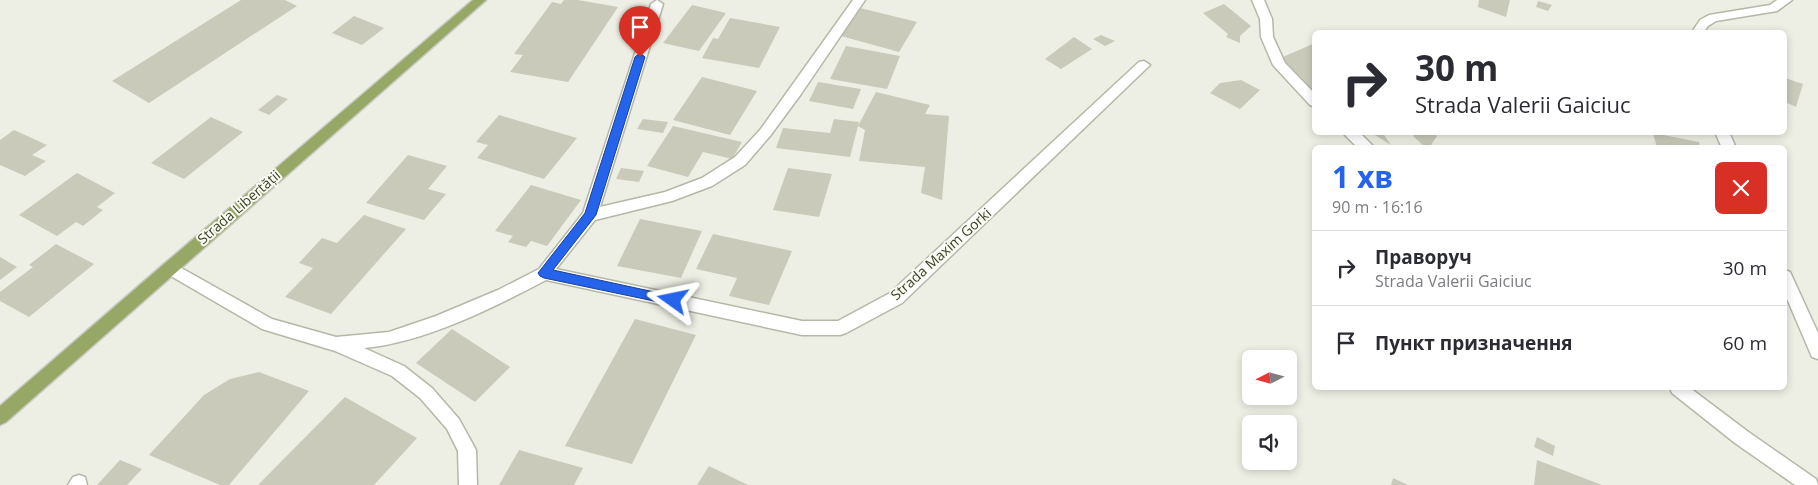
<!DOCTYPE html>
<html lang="uk">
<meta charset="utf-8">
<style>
:root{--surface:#fff;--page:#f7f7f7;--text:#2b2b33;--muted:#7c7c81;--line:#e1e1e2;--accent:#2563eb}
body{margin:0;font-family:"Open Sans",sans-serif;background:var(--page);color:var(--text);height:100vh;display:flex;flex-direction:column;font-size:19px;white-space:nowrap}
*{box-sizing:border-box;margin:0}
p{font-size:16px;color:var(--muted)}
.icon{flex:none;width:28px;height:28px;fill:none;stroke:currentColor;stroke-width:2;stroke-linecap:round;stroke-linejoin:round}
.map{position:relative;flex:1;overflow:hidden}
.details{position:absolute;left:1312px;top:145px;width:475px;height:245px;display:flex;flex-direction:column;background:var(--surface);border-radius:8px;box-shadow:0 2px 8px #0003}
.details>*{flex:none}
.banner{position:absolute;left:1312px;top:30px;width:475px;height:105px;border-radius:8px;box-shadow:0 2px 8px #0003;background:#fff;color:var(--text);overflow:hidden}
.needle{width:32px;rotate:264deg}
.controls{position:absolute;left:1242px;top:350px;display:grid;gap:10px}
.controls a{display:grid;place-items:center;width:55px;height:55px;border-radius:8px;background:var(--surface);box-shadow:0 2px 8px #0003;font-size:25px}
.pin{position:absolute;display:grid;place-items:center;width:42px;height:42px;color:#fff;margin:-51px -21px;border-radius:50% 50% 50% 0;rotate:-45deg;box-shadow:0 0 5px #0007}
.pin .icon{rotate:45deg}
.me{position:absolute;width:55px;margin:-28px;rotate:282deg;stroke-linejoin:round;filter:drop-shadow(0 0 4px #0008)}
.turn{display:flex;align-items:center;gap:18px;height:105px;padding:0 20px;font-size:22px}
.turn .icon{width:65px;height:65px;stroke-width:2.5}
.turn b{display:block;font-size:35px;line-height:42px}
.round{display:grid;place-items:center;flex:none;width:52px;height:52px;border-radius:8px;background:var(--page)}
.summary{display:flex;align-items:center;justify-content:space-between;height:85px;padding:0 20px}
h1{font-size:30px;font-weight:700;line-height:38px;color:var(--accent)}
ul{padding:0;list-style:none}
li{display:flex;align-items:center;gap:15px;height:75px;padding:0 20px;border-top:1px solid var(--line)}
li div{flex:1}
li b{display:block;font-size:19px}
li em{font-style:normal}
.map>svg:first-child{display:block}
</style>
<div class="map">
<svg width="1818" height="485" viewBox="0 0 1818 485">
<rect width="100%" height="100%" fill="#eeefe4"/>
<g fill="#c9cab9">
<polygon points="241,0 285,0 297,6 149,103 112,81"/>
<polygon points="564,0 578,0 618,7 568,82 510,72 523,55 514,54 552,2 561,4"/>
<polygon points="1479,0 1510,0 1506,17 1478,7"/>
<polygon points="1538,1 1552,5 1548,11 1536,7"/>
<polygon points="1224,4 1251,26 1240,36 1240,43 1226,37 1228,34 1203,13"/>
<polygon points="692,5 726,13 699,51 663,43"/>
<polygon points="860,8 917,22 899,52 841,36"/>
<polygon points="354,16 384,28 362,45 332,33"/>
<polygon points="730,18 780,27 759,68 702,58 713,38 718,39"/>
<polygon points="1101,35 1115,41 1105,46 1093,39"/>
<polygon points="1074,37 1092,49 1061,69 1045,59"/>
<polygon points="1315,43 1315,94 1276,60"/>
<polygon points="846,46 900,56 887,89 830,79"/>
<polygon points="702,77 757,91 730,135 673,120"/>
<polygon points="1785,78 1803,84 1796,107 1785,102"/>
<polygon points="1241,80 1260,90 1240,109 1210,93 1220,83"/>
<polygon points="818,82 861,89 853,109 809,101"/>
<polygon points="876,92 930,105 925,114 949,116 942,200 921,193 925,167 859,161 865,130 858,126"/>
<polygon points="277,95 288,99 269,115 258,110"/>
<polygon points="499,115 577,138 544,179 477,158 488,145 476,142"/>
<polygon points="211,117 243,132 184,179 151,163"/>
<polygon points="643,119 668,122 663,133 637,129"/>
<polygon points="834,119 859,122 850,157 776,148 783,128 830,133"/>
<polygon points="673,126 742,142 732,159 703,152 688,177 647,166"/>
<polygon points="14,130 47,145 32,155 46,161 25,176 0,165 0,140"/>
<polygon points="1370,132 1382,132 1391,145"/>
<polygon points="1417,132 1433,132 1437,136 1429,148 1426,148 1413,136"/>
<polygon points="1653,133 1699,142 1700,148 1657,148"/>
<polygon points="408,155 447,166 428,189 446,194 424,220 366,203"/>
<polygon points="621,168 644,171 639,182 616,179"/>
<polygon points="788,168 832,174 819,217 773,210"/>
<polygon points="77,173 115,193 97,207 103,210 83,226 76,222 57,236 19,215"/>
<polygon points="531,185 581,200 547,246 531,241 526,247 508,242 513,236 495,231"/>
<polygon points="364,215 406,229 331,314 285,297 313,268 299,263 322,238 337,243"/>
<polygon points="640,219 702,231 681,278 617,266"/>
<polygon points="713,234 792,251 769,305 729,296 737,278 696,269"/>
<polygon points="56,244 94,264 29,317 0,301 0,292 33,267 29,265"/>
<polygon points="0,257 17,267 0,280"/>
<polygon points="635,319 696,335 632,464 565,446"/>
<polygon points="452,329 510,367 475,402 416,363"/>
<polygon points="259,372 309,391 229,485 220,485 149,455 204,395 230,379"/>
<polygon points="345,397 417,438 374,485 258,485"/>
<polygon points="1537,437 1555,446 1553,456 1534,447"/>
<polygon points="519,450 583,468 574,485 499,485"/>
<polygon points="120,460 142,469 127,485 97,485"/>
<polygon points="1537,460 1602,485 1534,485"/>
<polygon points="709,466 748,485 697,485"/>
<polygon points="1393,478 1408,485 1391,485"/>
</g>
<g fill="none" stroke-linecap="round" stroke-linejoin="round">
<g stroke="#b4b8a6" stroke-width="3">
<g id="street">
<path d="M657,0L663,4L600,207L665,192L702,178L735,157L760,130L853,0H865L801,94L770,136L745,165L712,186L672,201L595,220L556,269L802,321H838L890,293L1139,62L1144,61L1150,65L902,303L846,333L840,335H802L546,280C493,308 423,343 364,348L404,366L432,388L459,419L476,450L477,485H459L458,451L447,429L420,398L392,376L335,351L262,329L164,272L161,268L164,264L169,262L174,264L272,319L336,337L389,332L436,316L498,290L539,269L583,213L651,4Z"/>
<polygon points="1252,0 1264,0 1272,19 1273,37 1285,63 1315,94 1315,107 1310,105 1273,65 1261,37 1260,19"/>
<polygon points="1777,0 1792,0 1777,11 1716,21 1708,26 1704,32 1692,32 1700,20 1709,15 1770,5"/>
<polygon points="1342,132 1359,132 1375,148 1358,148"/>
<polygon points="1715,132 1729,132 1736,148 1722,148"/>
<polygon points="1785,270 1790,272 1818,333 1818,359 1812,357 1785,294"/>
<polygon points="1670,388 1690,388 1747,431 1816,479 1818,485 1795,485 1735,443 1672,393"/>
<polygon points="79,475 85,477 87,485 68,485 73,477"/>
</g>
</g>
<g stroke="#c8cac1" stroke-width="3">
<polygon id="primary" points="473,0 486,0 6,422 0,425 0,406 164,264"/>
</g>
<use href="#street" fill="#fff" fill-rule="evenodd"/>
<use href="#primary" fill="#96a766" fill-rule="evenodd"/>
</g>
<polygon fill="#2563eb" stroke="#184099" points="640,53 645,57 596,215 553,270 673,296 677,297 679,300 677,304 673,305 544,278 540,276 538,273 585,213 635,57"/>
<g text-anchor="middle" stroke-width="4" stroke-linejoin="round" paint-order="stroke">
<g font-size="14" fill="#3a4222" stroke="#fafaf5">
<text transform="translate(239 207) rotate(-41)" y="5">Strada Libertății</text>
<text transform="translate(941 254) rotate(-42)" y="5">Strada Maxim Gorki</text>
</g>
</g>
</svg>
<div class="controls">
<a><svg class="needle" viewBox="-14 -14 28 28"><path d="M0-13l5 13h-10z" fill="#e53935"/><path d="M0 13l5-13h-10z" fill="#7c7c81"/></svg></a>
<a><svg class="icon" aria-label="sound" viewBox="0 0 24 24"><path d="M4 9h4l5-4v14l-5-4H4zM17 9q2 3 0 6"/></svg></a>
</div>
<div class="pin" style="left:640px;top:57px;background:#d93025"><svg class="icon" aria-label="arrive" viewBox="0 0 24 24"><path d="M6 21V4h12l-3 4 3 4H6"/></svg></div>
<svg class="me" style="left:673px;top:300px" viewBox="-20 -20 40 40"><path d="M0-17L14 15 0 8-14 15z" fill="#2563eb" stroke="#fff" stroke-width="4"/></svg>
<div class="banner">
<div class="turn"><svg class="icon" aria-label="right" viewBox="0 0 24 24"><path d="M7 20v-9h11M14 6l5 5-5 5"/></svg><div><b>30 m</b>Strada Valerii Gaiciuc</div></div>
</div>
<section class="details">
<div class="summary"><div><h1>1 хв</h1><p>90 m · 16:16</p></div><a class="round" style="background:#d93025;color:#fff"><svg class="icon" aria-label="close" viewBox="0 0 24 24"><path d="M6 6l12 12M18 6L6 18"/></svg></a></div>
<ul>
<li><svg class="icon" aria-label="right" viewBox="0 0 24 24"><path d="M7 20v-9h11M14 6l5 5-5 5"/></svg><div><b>Праворуч</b><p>Strada Valerii Gaiciuc</p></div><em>30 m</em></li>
<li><svg class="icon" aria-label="arrive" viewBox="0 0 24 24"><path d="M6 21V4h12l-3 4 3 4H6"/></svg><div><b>Пункт призначення</b></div><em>60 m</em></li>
</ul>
</section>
</div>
